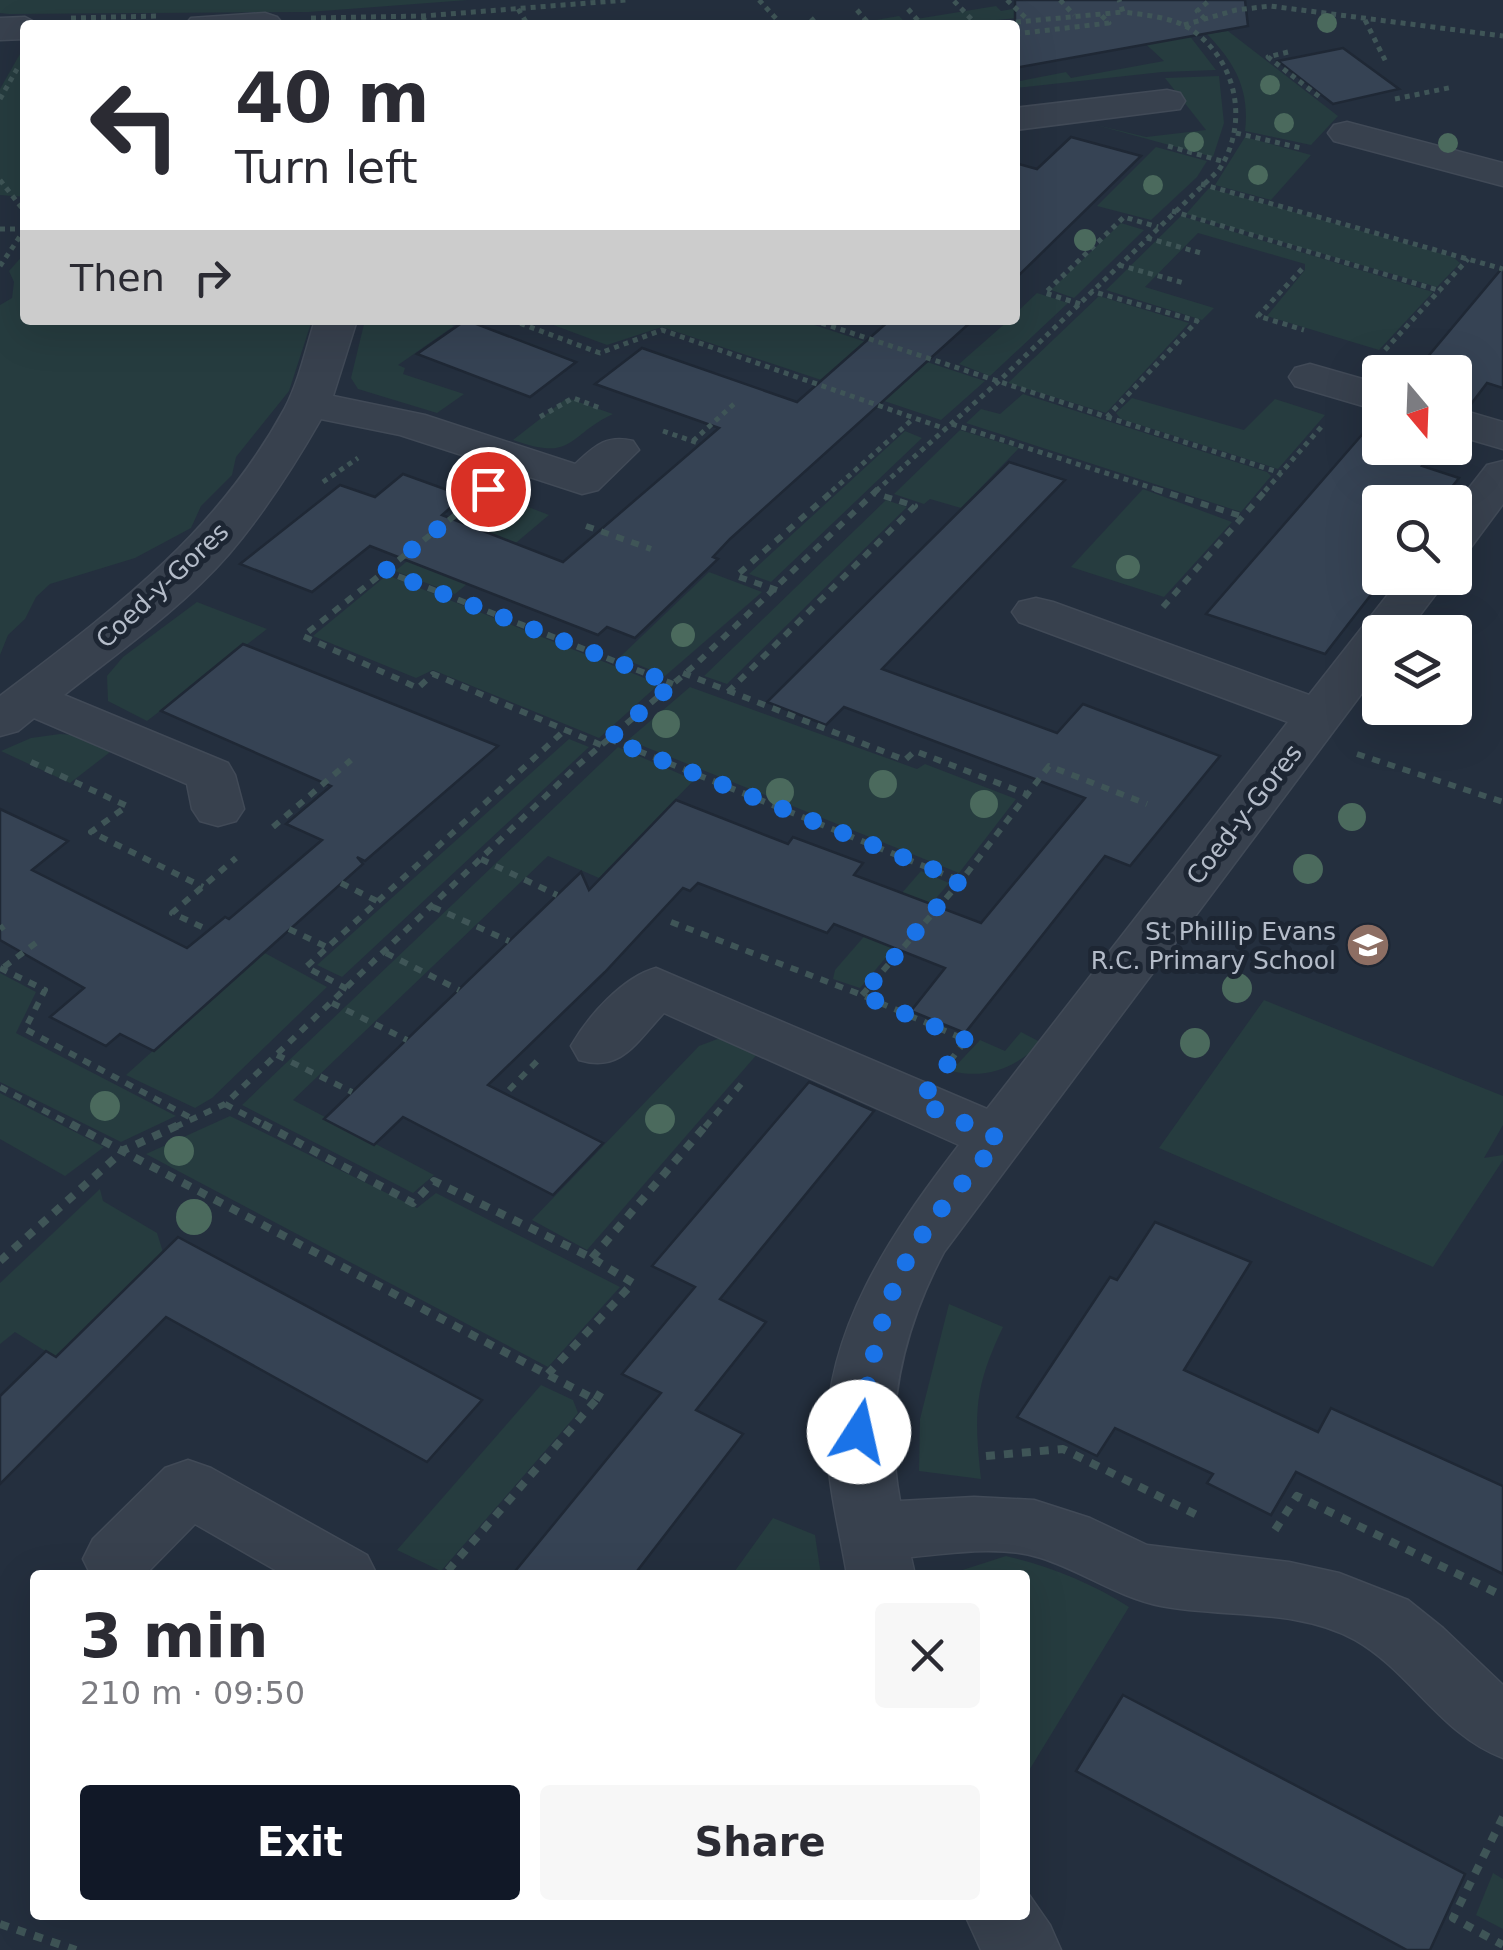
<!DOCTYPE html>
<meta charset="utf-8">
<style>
:root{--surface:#fff;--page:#f7f7f7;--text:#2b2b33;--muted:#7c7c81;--accent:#111827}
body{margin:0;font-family:"DejaVu Sans",sans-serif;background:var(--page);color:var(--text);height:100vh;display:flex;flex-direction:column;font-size:38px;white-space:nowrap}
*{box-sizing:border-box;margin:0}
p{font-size:32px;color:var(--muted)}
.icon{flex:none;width:55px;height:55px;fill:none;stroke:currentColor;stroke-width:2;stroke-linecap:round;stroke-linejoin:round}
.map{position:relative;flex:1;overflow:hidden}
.details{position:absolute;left:30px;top:1570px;width:1000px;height:350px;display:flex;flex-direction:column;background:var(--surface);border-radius:10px;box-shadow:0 10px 40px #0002}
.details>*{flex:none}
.banner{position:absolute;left:20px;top:20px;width:1000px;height:305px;border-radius:10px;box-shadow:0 10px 40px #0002;background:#fff;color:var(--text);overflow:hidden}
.needle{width:65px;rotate:161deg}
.fabs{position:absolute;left:1362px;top:355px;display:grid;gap:20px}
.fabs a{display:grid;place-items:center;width:110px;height:110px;border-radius:10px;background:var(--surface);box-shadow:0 10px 40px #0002;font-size:50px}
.pin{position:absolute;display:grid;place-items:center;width:85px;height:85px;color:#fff;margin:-42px;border:5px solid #fff;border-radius:50%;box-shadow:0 2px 10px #0007}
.me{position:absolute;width:110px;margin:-55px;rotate:10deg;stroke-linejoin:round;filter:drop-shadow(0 0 8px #0008)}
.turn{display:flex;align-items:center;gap:35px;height:210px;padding:0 50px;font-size:45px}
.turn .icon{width:130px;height:130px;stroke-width:2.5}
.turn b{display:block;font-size:70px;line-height:85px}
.then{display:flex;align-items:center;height:95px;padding:0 50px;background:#0003;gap:20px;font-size:38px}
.round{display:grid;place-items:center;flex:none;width:105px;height:105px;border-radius:10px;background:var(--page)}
.summary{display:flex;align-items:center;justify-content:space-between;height:170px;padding:0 50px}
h1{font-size:60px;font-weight:600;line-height:75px}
.button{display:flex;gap:20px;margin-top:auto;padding:20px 50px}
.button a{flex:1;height:115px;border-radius:10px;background:var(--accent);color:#fff;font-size:40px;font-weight:600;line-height:115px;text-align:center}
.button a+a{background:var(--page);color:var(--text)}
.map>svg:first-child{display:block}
</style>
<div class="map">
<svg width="1503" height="1950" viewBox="0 0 1503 1950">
<rect width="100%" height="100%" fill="#242f3e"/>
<g fill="#263c3f">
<polygon points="0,0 468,0 309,12 9,14 0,13"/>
<polygon points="1065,0 1091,11 943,25 847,25 899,16 904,21 996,6 1001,11"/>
<polygon points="1123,23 1189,35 1216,70 1162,72 1015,88 1015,82 1066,72 1071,78 1164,61"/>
<path d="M1228,31L1338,116L1311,145L1245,131C1250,90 1235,63 1207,34Z"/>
<polygon points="20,54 25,54 25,197 0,195 0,89"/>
<polygon points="1219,76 1224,123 1213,157 1096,125 1146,137 1206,130 1165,78"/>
<polygon points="1245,137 1311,155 1271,200 1215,185"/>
<polygon points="1156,147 1207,161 1197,177 1151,220 1097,206"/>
<polygon points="1209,188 1453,257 1460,263 1437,287 1186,214"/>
<polygon points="1181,216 1433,292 1379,350 1267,316 1305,270 1305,264 1198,233 1145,287 1214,308 1202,320 1106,290"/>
<polygon points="1121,223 1144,230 1074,298 1051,290"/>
<polygon points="25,253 25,320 312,320 289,391 236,457 232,475 201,506 191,528 135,558 50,584 36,597 25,619 8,635 0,655 0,305 12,298 14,282 9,271"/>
<polygon points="1037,293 1068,303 990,376 959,364 1009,320 1015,320 1015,314"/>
<polygon points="1099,296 1189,323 1106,413 1008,383"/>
<polygon points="365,320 442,320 454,326 398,365 405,368 403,374 464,394 437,413 358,389 351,378"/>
<polygon points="540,320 799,320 985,381 941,420 662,327 607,345"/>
<polygon points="1023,394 1267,472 1271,476 1241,512 966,423 981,409 1000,414"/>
<path d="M567,398L613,414C566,436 575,462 513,440Z"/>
<polygon points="1132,398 1244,430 1275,399 1325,415 1278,469 1121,419 1116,413"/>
<polygon points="960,430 1019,448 961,508 930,499 924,504 894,494"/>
<polygon points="905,431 922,438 771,582 749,574"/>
<polygon points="1143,489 1232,522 1164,597 1071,567"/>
<polygon points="492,493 549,515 455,594 395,571"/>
<polygon points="886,500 907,507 727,684 704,676"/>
<polygon points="709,572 762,592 665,676 620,657"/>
<polygon points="387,575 652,681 657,686 599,738 433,670 416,678 313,636"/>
<polygon points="197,602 267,629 147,721 108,701 107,676 123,657"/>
<polygon points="690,687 917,769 925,764 1016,799 959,873 628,740"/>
<polygon points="60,734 87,736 114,749 70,783 1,751 31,738"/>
<polygon points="569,739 589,747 342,977 317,965"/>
<polygon points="618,747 694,780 599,878 548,856 293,1100 434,1175 413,1193 242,1105"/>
<polygon points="921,871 949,883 860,988 833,979 835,970"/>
<polygon points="263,952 327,987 212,1098 195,1108 126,1075"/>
<polygon points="0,973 36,992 16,1033 176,1116 121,1142 0,1082"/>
<polygon points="1264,1000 1503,1096 1503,1125 1484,1158 1503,1155 1503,1160 1433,1267 1159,1148"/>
<path d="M1021,1032L1042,1043C1015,1067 988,1080 951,1071L980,1040L1005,1051Z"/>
<polygon points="728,1035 766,1044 587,1250 532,1220 699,1046"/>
<polygon points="0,1093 104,1147 65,1176 0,1139"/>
<polygon points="230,1116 417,1208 436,1193 620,1287 548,1367 146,1154"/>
<polygon points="100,1189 103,1201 157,1233 163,1252 58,1359 15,1332 0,1344 0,1283"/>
<path d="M949,1304L1003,1327C974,1388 974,1412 981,1479L919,1471L920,1419Z"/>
<polygon points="541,1385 573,1400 578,1413 441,1571 397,1550"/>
<polygon points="773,1518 815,1535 821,1575 732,1575"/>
<path d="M1006,1556C1049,1566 1092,1583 1129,1607L1025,1777V1575H947Z"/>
<polygon points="1493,1873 1503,1879 1503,1929 1476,1915"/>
</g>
<g fill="#364354" stroke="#1f2835" stroke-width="2.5">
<polygon points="1015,0 1245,0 1248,26 1015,68"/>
<polygon points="1343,48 1399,89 1333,104 1278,61"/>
<polygon points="1071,137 1141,156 1015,279 1015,163 1037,169"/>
<polygon points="1503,267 1503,388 1487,383 1468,408 1455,405 1455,372 1415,372"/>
<polygon points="466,320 576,362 530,397 417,354"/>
<polygon points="890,320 973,320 730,539 713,557 718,559 635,638 607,627 598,635 370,546 312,592 240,564 340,485 375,497 403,474 464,496 442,515 563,562 719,428 595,384 642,348 797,402"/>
<polygon points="1380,414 1380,448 1437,448 1422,466 1459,478 1440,502 1380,502 1380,578 1384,578 1325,654 1206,614"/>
<polygon points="1009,462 1065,480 882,669 1057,733 1083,704 1220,756 1130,866 1105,856 965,1033 911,1011 945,968 834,924 827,933 698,883 690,891 683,888 605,972 488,1085 603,1143 553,1195 403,1117 374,1145 324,1119 581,872 589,890 676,800 788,844 793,837 863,863 854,875 981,923 1085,798 844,707 826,725 767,702"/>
<polygon points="243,644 498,746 365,861 357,857 363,864 154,1051 120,1034 106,1046 50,1017 84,988 0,940 0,809 68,841 32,870 187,948 225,917 229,919 322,840 286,824 331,786 161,711"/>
<polygon points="809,1082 874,1111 720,1299 766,1322 696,1410 743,1434 634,1575 512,1575 661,1393 622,1374 695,1287 652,1266"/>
<polygon points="1155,1222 1251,1262 1184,1370 1318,1432 1331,1408 1503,1486 1503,1574 1296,1472 1271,1515 1207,1483 1213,1474 1115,1428 1097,1456 1017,1417 1110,1277 1117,1280"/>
<polygon points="178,1237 482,1400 427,1462 166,1317 0,1484 0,1396 46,1351 56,1357"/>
<polygon points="1123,1695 1465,1874 1430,1950 1407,1950 1076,1771"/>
</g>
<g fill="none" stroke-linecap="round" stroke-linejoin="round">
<g stroke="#414a57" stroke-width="3">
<g id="street">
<polygon points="265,13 277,17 283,24 185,25 191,18"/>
<polygon points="25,17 40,25 25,25 25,39 0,40 0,18"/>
<polygon points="1167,90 1180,93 1185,101 1180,109 1015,130 1015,108"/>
<polygon points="1347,122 1503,163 1503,186 1334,141 1328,133 1334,125"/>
<path d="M315,320H357L333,396L425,415L575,464C594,447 606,434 633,441L639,450L598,490L582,494L400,435L321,419C294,466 264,513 229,554C182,608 120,651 64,695L228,763L235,775L244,809L236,821L218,826L200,821L192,809L187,784L34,718L18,731L0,736V696C113,610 216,535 285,408C299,381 306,348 315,320Z"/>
<polygon points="1310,364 1380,384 1380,411 1295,386 1289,377 1295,368"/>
<polygon points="1455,408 1503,422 1503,449 1455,435"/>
<polygon points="1503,461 1503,504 1471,547 1455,551 1455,506 1487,465"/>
<path d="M1401,578H1448L1407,632H1380V669L944,1252C902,1331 883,1413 900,1501L974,1497L1034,1500L1090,1518L1147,1545L1289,1562L1339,1573L1408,1600L1443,1628L1503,1685V1758C1441,1735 1411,1672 1355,1640C1297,1608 1224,1618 1161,1606C1117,1597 1082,1571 1041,1558C1001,1545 952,1553 911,1557L915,1575H847C840,1533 829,1490 827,1447C822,1332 893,1231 959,1145L664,1013C637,1041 622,1073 579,1060L571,1046C588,1016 623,977 656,968L987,1109L1288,722L1019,622L1012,612L1019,602L1036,598L1053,602L1309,695Z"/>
<polygon points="188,1460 211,1468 367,1555 377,1575 284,1575 195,1524 145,1575 91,1575 83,1559 93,1539 165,1468"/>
<polygon points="1025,1889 1050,1925 1061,1950 981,1950 965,1915 1025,1915"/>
</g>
</g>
<g stroke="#3f5557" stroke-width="5" stroke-dasharray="5 5" stroke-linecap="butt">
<polyline points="759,0 782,25"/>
<polyline points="1007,0 1028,20"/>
<polyline points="1060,0 1074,15"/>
<polyline points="954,1 977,25"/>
<polyline points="518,9 528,25"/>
<polyline points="908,9 922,25"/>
<polyline points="857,10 870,25"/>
<polyline points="71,18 159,16"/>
<polyline points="311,18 423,16 627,0"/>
<polyline points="811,18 817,25"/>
<polyline points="1205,19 1197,11 1210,0"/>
<polyline points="1365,20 1387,64"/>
<polyline points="409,25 426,23 423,17"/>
<polyline points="986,25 1123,12"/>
<polyline points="1184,25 1236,10 1270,6 1503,36"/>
<polyline points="1015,34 1109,23 1100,14"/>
<polyline points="1288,52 1268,57 1321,98"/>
<polyline points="0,99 17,69"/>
<polyline points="1395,99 1453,87"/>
<polyline points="1236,133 1301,148"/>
<polyline points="1168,146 1225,162"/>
<polyline points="0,180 25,212"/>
<polyline points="1201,184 1503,269"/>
<polyline points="1015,194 1021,189"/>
<polyline points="1172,211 1441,291"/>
<polyline points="0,229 24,229"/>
<polyline points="1147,238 1201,253"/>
<polyline points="1119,265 1184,283"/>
<polyline points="0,266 25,229"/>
<polyline points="1302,269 1258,316 1304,330"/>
<polyline points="1080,304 1045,293 1124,217 1158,227"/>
<polyline points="511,320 600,353 662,330 946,429"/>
<polyline points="812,320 1107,417 1197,321 1091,291"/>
<polyline points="1385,350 1468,259"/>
<polyline points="540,417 573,398 600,408"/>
<polyline points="1107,417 1281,473"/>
<polyline points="952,424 1162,491"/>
<polyline points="663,431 698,443"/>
<polyline points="693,441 734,404"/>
<polyline points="323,482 358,458"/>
<polyline points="832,491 914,418"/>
<path d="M876,491L998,382L1219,170C1249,124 1238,62 1192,30C1173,17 1145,15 1123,12L1119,0"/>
<polyline points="1265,491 1323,425"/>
</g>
<g stroke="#3f5557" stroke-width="6" stroke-dasharray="8 8" stroke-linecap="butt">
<polyline points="1155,489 1244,517"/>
<polyline points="586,526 651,549"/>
<polyline points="386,570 482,494"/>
<polyline points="777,590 736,576 835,489"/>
<polyline points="1163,607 1267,489"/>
<polyline points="683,673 905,760 915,751 1029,795"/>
<polyline points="728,692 915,506 874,493"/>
<polyline points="609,739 961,881"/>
<polyline points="601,745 433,674 418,688 303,636 385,571 673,684"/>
<polyline points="1357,754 1503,802"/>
<polyline points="31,762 127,806 91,832 203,887"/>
<polyline points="273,827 351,760"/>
<polyline points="481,859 557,895"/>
<polyline points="341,883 377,901"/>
<polyline points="433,907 509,941"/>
<polyline points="671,922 862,995 966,1040 950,1061"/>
<polyline points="202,927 172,913 236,858"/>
<polyline points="0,929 4,926"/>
<polyline points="289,929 327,947"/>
<polyline points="386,953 459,990"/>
<polyline points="4,967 37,942"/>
<polyline points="0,968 45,990 25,1029 193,1119"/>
<polyline points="347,989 306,967 566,729"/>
<polyline points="862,995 961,881 1049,766 1147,804"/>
<polyline points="332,1003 407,1040"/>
<polyline points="277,1055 352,1092"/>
<polyline points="0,1087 75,1127"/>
<polyline points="509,1090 542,1056"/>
<polyline points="225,1104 268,1127"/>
<polyline points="175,1127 225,1104 577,766 695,665 878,489"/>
<polyline points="705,1127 742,1083"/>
</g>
<g stroke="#3f5557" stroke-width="8" stroke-dasharray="9 9" stroke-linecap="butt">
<polyline points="71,1124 596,1400 444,1575"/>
<polyline points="263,1124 413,1203 434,1181 592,1258 633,1283 548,1374"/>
<polyline points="592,1258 707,1124"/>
<polyline points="0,1261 124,1150 181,1124"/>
<polyline points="596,1400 603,1388"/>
<polyline points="986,1456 1063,1449 1199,1516"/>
<polyline points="1275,1530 1297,1496 1503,1596"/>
<polyline points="1503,1817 1453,1918 1503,1945"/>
<polyline points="0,1924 76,1950"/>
</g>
<use href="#street" fill="#38414e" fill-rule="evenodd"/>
</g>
<g fill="#4b6a5d">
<circle cx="1327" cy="23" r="10"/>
<circle cx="1270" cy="85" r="10"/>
<circle cx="1284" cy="123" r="10"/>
<circle cx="1194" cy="142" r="10"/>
<circle cx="1448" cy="143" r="10"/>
<circle cx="1258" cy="175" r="10"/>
<circle cx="1153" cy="185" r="10"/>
<circle cx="1085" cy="240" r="11"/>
<circle cx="1128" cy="567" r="12"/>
<circle cx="683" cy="635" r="12"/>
<circle cx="666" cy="724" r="14"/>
<circle cx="883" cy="784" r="14"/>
<circle cx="780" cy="792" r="14"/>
<circle cx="984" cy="804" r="14"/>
<circle cx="1352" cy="817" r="14"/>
<circle cx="1308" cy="869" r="15"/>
<circle cx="1237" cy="988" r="15"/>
<circle cx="1195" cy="1043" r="15"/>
<circle cx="105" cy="1106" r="15"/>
<circle cx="660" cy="1119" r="15"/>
<circle cx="179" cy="1151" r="15"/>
<circle cx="194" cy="1217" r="18"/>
</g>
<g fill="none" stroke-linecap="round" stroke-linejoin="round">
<path stroke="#1a73e8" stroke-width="18" stroke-dasharray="0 32.4" d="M488,489L385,571L673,684L609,739L960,880L862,995L966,1040L919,1102L1000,1139C964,1183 918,1229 896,1283C876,1331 868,1381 859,1432"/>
</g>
<defs>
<g id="school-disc" transform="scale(2.25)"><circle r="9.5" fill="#8d6e63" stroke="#1d2633"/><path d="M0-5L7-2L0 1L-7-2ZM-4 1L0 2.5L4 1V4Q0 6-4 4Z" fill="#fff"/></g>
</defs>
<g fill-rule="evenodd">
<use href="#school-disc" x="1368" y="945"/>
</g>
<g text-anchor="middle" stroke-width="10" stroke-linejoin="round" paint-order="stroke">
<g font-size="25" fill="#b4bcc9" stroke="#1d2633">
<text transform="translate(162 585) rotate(-43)" y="9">Coed-y-Gores</text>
<text transform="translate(1244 814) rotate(-52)" y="9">Coed-y-Gores</text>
</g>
<g font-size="25" fill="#b4bcc9" stroke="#1d2633" text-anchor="end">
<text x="1336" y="940">St Phillip Evans<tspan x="1336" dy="29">R.C. Primary School</tspan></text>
</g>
</g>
</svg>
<div class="fabs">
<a><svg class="needle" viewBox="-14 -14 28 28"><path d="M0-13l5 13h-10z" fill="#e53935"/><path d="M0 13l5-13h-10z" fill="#7c7c81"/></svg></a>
<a><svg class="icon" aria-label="search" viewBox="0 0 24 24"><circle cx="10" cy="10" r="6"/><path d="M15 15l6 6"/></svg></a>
<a><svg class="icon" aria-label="layers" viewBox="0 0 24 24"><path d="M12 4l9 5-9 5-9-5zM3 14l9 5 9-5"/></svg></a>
</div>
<div class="pin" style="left:488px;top:489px;background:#d93025"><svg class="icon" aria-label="arrive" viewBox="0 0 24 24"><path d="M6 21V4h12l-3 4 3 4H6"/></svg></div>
<svg class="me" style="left:859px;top:1432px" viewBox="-20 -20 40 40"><circle r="19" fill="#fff"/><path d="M0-13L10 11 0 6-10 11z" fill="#1a73e8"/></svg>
<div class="banner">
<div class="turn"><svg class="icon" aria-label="left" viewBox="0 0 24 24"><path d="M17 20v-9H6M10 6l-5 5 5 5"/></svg><div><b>40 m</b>Turn left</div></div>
<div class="then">Then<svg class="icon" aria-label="right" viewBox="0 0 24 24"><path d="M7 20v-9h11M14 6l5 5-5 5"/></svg></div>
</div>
<section class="details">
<div class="summary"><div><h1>3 min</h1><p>210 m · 09:50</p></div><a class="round"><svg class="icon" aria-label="close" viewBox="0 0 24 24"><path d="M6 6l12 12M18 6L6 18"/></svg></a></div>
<div class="button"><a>Exit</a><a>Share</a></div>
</section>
</div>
